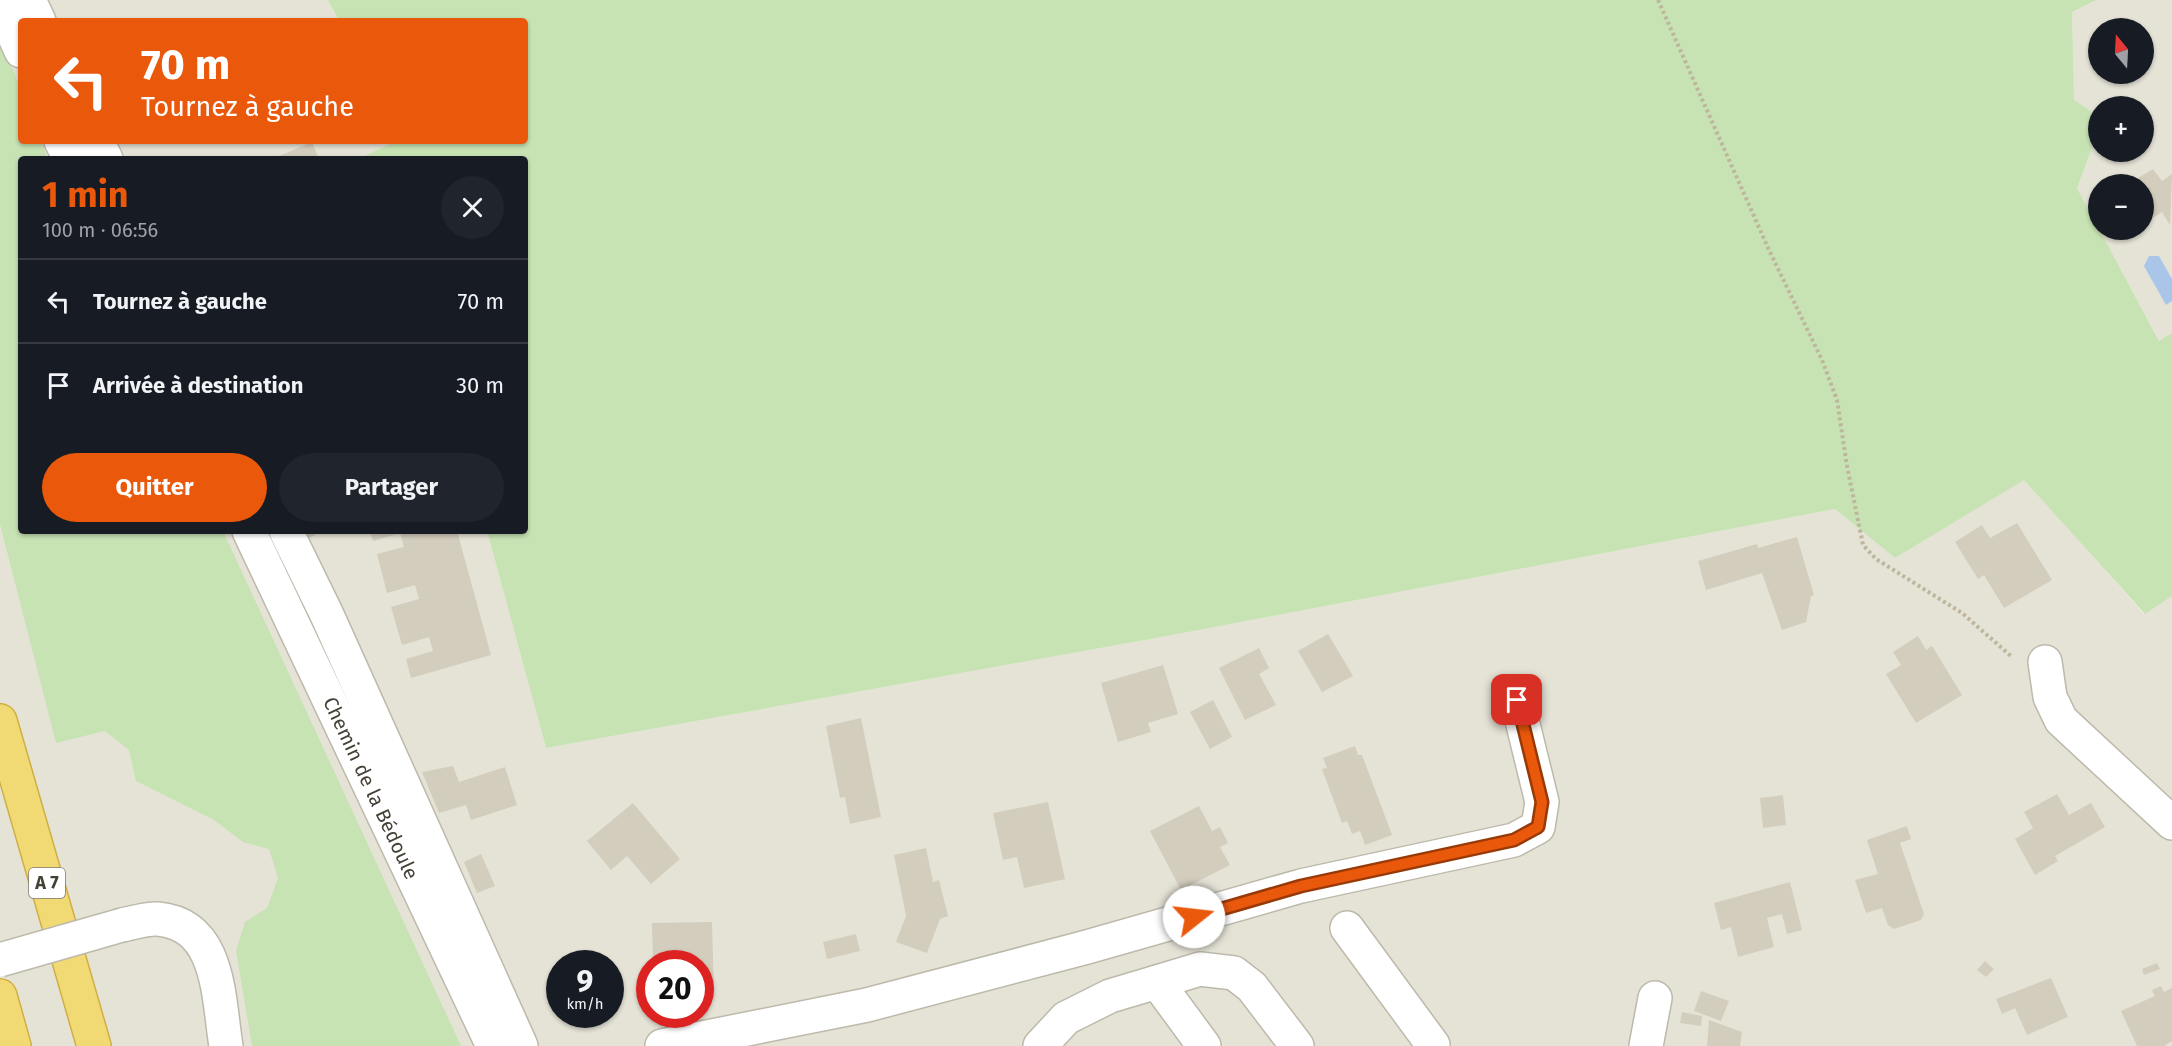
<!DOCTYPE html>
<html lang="fr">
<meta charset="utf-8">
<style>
:root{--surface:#171b24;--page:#20242c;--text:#f1f3f6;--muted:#9ea1a6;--line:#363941;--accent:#ea580c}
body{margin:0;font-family:"Fira Sans",sans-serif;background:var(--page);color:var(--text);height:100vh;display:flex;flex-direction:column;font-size:22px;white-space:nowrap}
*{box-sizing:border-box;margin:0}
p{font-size:20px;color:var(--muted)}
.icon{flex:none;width:33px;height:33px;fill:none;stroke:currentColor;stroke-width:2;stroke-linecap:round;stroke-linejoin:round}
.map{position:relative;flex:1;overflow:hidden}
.drawer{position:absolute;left:18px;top:156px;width:510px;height:378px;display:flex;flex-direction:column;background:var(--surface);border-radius:6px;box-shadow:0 2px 4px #0004}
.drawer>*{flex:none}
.banner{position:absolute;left:18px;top:18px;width:510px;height:126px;border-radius:6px;box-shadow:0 2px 4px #0004;background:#ea580c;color:#fff;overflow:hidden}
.needle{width:39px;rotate:342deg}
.buttons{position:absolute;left:2088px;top:18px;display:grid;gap:12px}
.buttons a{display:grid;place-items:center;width:66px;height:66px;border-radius:50%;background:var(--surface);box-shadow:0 2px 4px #0004;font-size:30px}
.speed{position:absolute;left:546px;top:950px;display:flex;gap:12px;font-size:30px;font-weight:700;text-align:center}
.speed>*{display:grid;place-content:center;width:78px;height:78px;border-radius:50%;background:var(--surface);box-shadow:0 2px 4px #0004;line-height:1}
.speed small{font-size:15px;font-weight:400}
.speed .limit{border:9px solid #d22;background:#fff;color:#111}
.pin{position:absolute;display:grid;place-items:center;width:51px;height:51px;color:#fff;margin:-26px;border-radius:12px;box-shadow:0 3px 9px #0006}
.me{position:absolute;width:66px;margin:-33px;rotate:74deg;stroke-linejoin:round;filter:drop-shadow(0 0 4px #0008)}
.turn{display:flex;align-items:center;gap:21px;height:126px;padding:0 24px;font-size:27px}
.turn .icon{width:78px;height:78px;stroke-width:2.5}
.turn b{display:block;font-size:42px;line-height:51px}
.round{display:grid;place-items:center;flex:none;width:63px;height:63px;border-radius:32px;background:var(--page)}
.head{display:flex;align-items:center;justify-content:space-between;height:102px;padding:0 24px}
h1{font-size:36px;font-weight:700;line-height:45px;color:var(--accent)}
.action{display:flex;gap:12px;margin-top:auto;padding:12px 24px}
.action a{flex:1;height:69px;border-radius:36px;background:var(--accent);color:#fff;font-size:24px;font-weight:700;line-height:69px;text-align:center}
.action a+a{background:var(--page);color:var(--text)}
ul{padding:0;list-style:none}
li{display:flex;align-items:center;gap:18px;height:84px;padding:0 24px;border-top:2px solid var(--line)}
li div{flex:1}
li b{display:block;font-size:22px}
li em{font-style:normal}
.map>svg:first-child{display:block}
</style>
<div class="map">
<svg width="2172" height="1046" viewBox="0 0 2172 1046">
<rect width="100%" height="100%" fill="#f2f0e7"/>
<g fill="#e5e3d6" fill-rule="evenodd">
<path d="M0,0H328L339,21H21V141H396L358,159H21V531H487L546,748L1178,634L1835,509L1895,558L2024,479L2144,614L2172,596V1046H0ZM560,963H610V1014H560ZM650,963H700V1014H650Z"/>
<path d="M2096,0H2172V333L2160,342L2099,230H2144V184H2098V228L2077,188L2092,148L2074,100L2072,12ZM2098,28H2144V74H2098ZM2098,106H2144V152H2098Z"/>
</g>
<g fill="#c7e3b4">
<polygon points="328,0 2096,0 2072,12 2074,100 2092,112 2092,148 2077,188 2159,341 2172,333 2172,596 2145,614 2024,480 1895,558 1835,509 1178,634 546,748 487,531 525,531 525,159 358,159 396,141 525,141 525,21 339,21"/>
<polygon points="0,36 21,90 21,141 41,141 48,159 21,159 21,531 223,531 461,1046 252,1046 236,951 245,922 267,908 278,878 269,849 243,842 214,820 136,781 129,750 105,731 56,743 0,524"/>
</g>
<polygon fill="#a9c6e9" points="2149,256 2159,256 2172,279 2172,301 2166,305 2144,266"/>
<g fill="#d3cdbe">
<polygon points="312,142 319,159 272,159 298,148"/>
<polygon points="2153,169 2162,181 2172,174 2170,225 2162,212 2144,224 2144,184 2128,184"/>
<polygon points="2017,523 2052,580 2004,608 1984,575 1978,579 1955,542 1982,525 1990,538"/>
<polygon points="306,531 323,531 309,538"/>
<polygon points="370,531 457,531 491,655 411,678 406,659 433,651 429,637 402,645 391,607 419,599 415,585 387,593 377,554 404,547 400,533 373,541"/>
<polygon points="1797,537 1814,595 1811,596 1806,622 1782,630 1762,573 1706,590 1698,561 1757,544 1758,548"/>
<polygon points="1328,634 1353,676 1322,692 1298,651"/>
<polygon points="1918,636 1926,650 1932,646 1962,695 1916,723 1886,674 1901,665 1893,652"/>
<polygon points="1259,648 1269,668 1259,674 1276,705 1245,720 1219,668"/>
<polygon points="1163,665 1178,714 1148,723 1151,732 1118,742 1101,683"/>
<polygon points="1213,700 1232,737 1210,749 1190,712"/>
<polygon points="861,718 881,817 850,824 845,797 840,798 826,726"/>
<polygon points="1355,746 1358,755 1362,755 1392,835 1365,845 1360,831 1352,834 1347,821 1342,823 1322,769 1327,768 1323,758"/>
<polygon points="453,766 459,782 505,767 517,805 471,820 466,805 439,813 422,772"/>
<polygon points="2057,794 2069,815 2091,803 2105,827 2055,856 2058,861 2035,875 2015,839 2033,828 2024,812"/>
<polygon points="1783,795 1786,825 1763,828 1760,798"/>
<polygon points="1048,802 1065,879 1024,888 1017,857 1003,860 993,813"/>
<polygon points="633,803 680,859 651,884 627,856 611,870 587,841"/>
<polygon points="1199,806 1212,831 1220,827 1228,843 1220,847 1230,865 1181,890 1150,831"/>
<polygon points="1907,826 1911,839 1900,843 1924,914 1921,920 1894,929 1888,925 1882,908 1866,913 1855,880 1878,874 1867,840"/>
<polygon points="926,848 933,882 939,880 948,916 940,919 927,953 896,942 906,916 894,855"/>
<polygon points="481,854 495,886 477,893 464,862"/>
<polygon points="1790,882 1802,930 1787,934 1782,914 1767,918 1774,947 1738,957 1731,927 1721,930 1714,903"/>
<polygon points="712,922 714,996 700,996 700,963 653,961 652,923"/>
<polygon points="856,934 860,951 827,959 823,942"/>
<polygon points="1985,961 1994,969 1986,977 1977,970"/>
<polygon points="2157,963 2160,969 2144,975 2142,969"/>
<polygon points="2051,978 2068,1017 2027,1035 2015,1008 2002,1014 1996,999"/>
<polygon points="2161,986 2164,992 2172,988 2172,1041 2164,1046 2137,1046 2121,1011 2155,996 2152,990"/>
<polygon points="1701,991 1729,1001 1721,1021 1694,1011"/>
<polygon points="1682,1012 1702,1016 1701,1026 1680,1023"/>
<polygon points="1709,1020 1742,1032 1740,1046 1707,1046"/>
</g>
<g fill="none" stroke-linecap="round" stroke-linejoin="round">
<g stroke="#bdb9ab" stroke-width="36">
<g id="minor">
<polyline points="29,0 39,21"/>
<polyline points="0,3 21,51"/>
<polyline points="61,141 70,159"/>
<polyline points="97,141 106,159"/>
<polyline points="249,531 493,1046"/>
<polyline points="286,531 327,615 521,1046"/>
<polyline points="2045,662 2050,697 2061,720 2172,823"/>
<path d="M122,925C133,923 147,918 158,919C221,925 218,998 226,1046"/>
<polyline points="1347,928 1433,1045 1431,1046"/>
<polyline points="1157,982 1200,969 1234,973 1252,987 1297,1046"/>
<polyline points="662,1046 867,1005 1087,947 1301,886 1514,840 1538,827 1542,802 1517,700"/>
<polyline points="1040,1046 1066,1018 1110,996 1157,982 1204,1046"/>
<polyline points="1646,1046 1655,998"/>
</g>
</g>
<g stroke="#cfaf45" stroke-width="36">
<g id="highway">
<polyline points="0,721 94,1046"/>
<polyline points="0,996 14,1046"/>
</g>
</g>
<polyline stroke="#bdb69d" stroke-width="4" stroke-dasharray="3 3" stroke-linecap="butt" points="1658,0 1769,250 1822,360 1837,400 1847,466 1863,545 1876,559 1962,613 2012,657"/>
<use href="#minor" stroke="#fff" stroke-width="33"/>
<use href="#highway" stroke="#f1d974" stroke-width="33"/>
<g stroke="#bdb9ab" stroke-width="36" stroke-linecap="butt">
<polyline id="minor-bridge" points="0,960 122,925"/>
</g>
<use href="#minor-bridge" stroke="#fff" stroke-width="33"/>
</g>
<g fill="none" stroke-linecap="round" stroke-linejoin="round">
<g stroke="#983908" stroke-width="15">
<polyline id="route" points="1194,917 1301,886 1514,840 1538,827 1542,802 1517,700"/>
</g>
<use href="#route" stroke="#ea580c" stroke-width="10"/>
</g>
<g text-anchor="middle" stroke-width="5" stroke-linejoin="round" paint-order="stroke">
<rect fill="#fff" stroke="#7d7a73" stroke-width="1.5" x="29" y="868" width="36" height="30" rx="4.5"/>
<g font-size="18" font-weight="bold" fill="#454137">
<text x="47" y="889">A 7</text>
</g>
<g font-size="20" fill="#454137" stroke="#fff">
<text transform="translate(371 788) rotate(65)" y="7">Chemin de la Bédoule</text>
</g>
</g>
</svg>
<div class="buttons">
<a><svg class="needle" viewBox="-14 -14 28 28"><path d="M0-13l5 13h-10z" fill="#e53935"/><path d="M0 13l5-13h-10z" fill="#9ea1a6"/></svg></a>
<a>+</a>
<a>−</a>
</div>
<div class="speed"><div>9<small>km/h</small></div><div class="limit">20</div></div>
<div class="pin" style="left:1517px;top:700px;background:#d93025"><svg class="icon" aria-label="arrive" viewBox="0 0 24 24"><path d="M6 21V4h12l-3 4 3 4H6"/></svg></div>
<svg class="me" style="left:1194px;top:917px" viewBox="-20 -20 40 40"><circle r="19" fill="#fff"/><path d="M0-13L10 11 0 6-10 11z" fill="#ea580c"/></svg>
<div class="banner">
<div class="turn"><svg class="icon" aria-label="left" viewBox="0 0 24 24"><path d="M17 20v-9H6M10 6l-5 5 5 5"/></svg><div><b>70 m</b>Tournez à gauche</div></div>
</div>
<section class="drawer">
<div class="head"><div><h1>1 min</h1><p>100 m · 06:56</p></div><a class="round"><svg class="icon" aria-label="close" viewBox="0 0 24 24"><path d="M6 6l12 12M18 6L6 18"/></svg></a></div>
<ul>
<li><svg class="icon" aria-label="left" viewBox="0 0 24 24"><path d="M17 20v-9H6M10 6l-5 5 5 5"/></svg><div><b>Tournez à gauche</b></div><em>70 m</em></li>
<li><svg class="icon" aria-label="arrive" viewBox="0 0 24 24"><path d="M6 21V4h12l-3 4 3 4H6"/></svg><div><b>Arrivée à destination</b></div><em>30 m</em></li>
</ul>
<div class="action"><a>Quitter</a><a>Partager</a></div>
</section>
</div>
